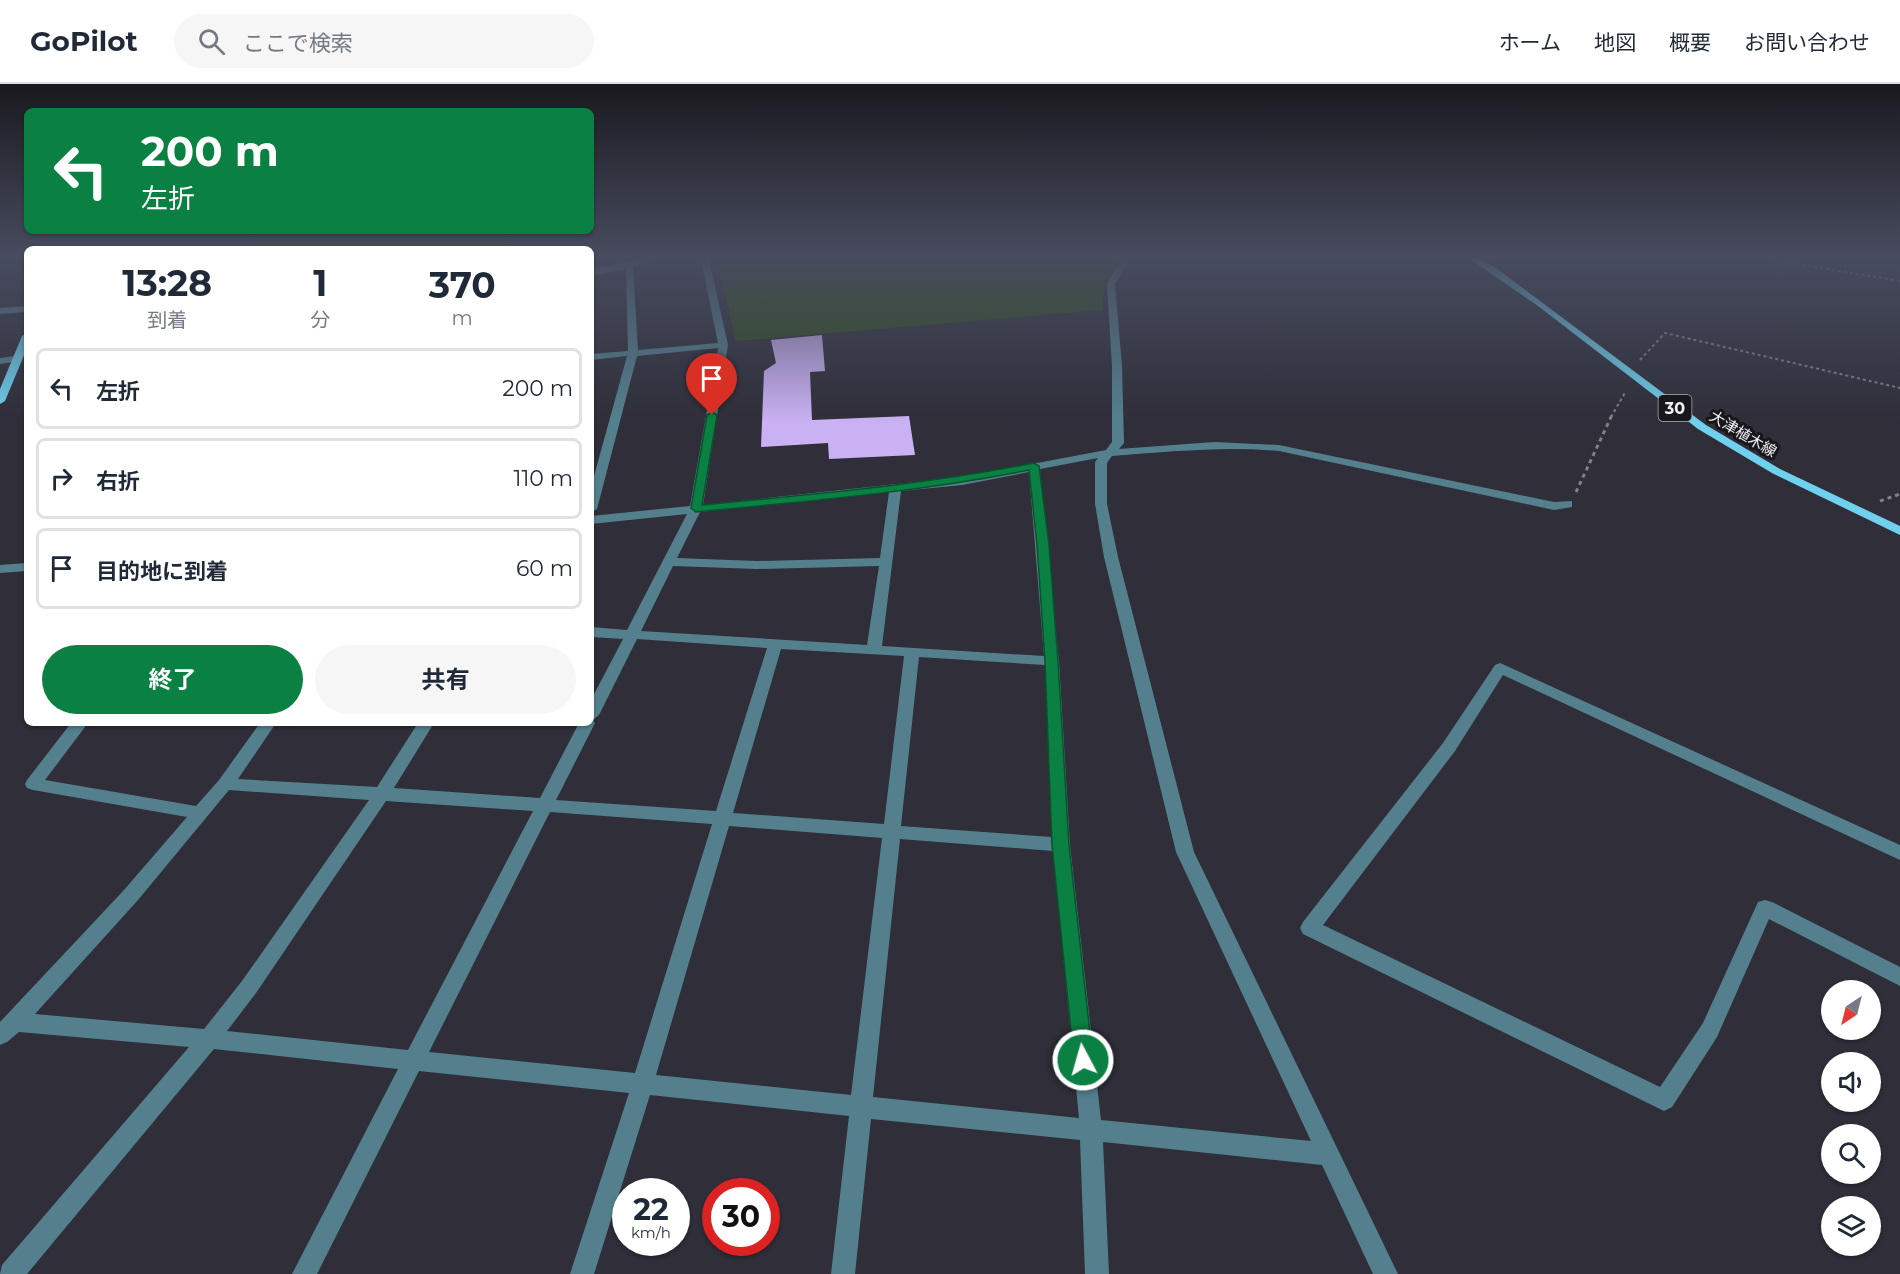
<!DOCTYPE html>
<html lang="ja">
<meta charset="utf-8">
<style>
:root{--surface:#fff;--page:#f6f6f7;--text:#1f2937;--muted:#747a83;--line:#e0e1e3;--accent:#0b8043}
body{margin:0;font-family:Montserrat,"Noto Sans JP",sans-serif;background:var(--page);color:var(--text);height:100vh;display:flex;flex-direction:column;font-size:22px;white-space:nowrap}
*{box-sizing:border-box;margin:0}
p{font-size:20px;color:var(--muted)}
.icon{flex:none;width:33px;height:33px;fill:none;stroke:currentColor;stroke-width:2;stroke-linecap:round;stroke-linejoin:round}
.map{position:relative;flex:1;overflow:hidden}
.side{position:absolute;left:24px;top:162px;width:570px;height:480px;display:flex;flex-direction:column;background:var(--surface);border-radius:9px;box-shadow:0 2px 4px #0004}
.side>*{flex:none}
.banner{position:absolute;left:24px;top:24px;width:570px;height:126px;border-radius:9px;box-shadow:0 2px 4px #0004;background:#0b8043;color:#fff;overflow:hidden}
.needle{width:39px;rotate:215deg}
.buttons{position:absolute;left:1821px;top:896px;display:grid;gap:12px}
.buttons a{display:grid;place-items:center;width:60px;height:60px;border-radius:50%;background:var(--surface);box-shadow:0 2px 4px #0004;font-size:30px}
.speed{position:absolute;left:612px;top:1094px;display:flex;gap:12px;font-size:30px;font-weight:700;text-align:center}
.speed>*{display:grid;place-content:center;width:78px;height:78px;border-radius:50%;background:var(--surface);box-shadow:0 2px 4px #0004;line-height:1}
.speed small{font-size:15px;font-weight:400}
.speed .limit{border:9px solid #d22;background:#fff;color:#111}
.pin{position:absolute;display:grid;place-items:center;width:51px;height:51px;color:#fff;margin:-62px -26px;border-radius:50% 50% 50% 0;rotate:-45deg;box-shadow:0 0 6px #0007}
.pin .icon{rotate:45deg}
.me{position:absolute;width:66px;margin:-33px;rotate:354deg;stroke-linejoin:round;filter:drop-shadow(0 0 4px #0008)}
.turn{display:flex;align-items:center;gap:21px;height:126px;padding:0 18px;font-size:27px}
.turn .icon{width:78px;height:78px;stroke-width:2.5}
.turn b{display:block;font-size:42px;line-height:51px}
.eta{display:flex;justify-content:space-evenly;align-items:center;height:102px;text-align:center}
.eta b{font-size:36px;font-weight:700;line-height:42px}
.cta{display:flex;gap:12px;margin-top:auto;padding:12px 18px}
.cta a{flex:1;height:69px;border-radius:36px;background:var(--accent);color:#fff;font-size:24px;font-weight:700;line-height:69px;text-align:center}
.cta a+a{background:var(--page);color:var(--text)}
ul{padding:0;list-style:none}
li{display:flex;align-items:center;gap:18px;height:81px;margin:0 12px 9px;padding:0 6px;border:3px solid var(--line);border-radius:9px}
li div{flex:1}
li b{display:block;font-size:22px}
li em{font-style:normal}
header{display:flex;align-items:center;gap:36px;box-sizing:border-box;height:84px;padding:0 30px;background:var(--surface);border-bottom:2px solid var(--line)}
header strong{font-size:28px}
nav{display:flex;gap:33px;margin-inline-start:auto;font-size:21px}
.search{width:420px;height:54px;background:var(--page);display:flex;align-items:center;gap:15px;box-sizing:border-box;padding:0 21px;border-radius:33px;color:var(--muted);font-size:22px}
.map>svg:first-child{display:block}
</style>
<header>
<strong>GoPilot</strong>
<div class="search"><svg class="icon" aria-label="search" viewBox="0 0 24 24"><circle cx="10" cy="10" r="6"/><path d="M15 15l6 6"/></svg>ここで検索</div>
<nav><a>ホーム</a><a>地図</a><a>概要</a><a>お問い合わせ</a></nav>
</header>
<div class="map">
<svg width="1900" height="1190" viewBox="0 0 1900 1190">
<rect width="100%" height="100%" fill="#2f2e39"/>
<polygon fill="#304d16" points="722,171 1121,171 1104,199 1103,226 736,257 716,173"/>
<polygon fill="#c9b1f3" points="822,251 825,287 810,288 812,336 909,332 915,371 829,375 828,359 761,363 764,287 776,279 771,256"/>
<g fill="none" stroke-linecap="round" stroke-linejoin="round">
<g stroke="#81808a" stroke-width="2" stroke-dasharray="3 3" stroke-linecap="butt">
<polyline points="1743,171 1900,197"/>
<polyline points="1640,276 1665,249 1900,304"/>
<polyline points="1611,333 1626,307"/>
</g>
<g stroke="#81808a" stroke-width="3" stroke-dasharray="4 4" stroke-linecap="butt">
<polyline points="1576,408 1612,331"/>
<polyline points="1880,417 1900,410"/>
</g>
<g fill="#54808e" fill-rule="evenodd">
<path d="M657,171H673L633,182L638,266L718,259L700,171H708L728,261L703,421L962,393L1106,366L1112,358V282L1107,200L1124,171H1132L1115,200L1122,282L1124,359L1119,365L1214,358L1279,361L1554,418L1572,417V423L1554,426L1279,367C1223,362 1168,368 1112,372L1107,379V420L1118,473L1194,768L1398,1190H1373L1322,1081L1103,1058L1109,1190H1085L1080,1056L871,1035L855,1190H831L849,1032L650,1011L594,1190H570L629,1009L419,987L317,1190H292L398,985L214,965L27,1190H0L2,1181L189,963L19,948L7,958L0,961V938L124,806L187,733L33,706L27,704L25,700L27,696L71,639H88L45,696L196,722L219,696L260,639H276L238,695L377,703L418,639H434L394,704L540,714L579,639H591V616L623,555L591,553V543L627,546L687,430L591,440V432L690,422L718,264L637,272L597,425L591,429V403L627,272L591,276V270L628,267L626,185L591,192V186ZM1098,374L1095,378V420L1104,473L1176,768L1311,1057L1101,1036L1070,761L1059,577L1040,385ZM1029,388L1044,572L882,562L901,407L962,401ZM889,408L880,474L757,477L677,474L700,428ZM673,482L757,485L879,482L867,561L641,547ZM637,555L767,564L716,727L556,716L595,639L593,636L599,631ZM781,565L904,572L884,740L733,729ZM919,573L1045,581L1052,753L901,742ZM229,706L369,716L242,897L204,945L35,930L138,816ZM386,717L533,727L408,966L227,947L256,909ZM550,728L712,740L635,989L429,968ZM729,742L882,754L851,1011L656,991ZM900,755L1053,767L1079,1034L873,1013Z"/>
<polygon points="27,222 27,228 0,230 0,224"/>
<polygon points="16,272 19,273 19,277 0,280 0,274"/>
<polygon points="27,479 27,487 0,489 0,481"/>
<polygon points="1500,579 1900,761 1900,776 1503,591 1455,667 1323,841 1660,1003 1703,939 1758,818 1765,816 1772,818 1900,883 1900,902 1769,835 1717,953 1672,1023 1664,1027 1303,850 1300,844 1303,838 1443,659 1495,581"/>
</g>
<g fill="#6fd1ee" fill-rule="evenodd">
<polygon points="1464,171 1474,171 1496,184 1706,341 1780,385 1900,442 1900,451 1772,389 1698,345 1538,222"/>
<polygon points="27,249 27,264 5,317 0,320 0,305 22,252"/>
</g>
</g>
<linearGradient id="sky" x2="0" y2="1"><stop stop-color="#1a191f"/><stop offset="0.51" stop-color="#474c5f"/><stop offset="1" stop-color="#474c5f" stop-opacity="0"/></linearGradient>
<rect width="1900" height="338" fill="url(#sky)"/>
<path fill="#0b8043" stroke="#07532c" stroke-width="1.5" d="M712,328L717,331L702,421C814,410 924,401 1034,379L1039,382L1049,461L1058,577L1069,761L1093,976L1090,982L1083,985L1076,982L1074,976L1052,761L1045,577L1037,461L1029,386C919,408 808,417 696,428L691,424L707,331Z"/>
<g text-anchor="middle" stroke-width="6" stroke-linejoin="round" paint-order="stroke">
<g font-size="15" fill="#f0eff7" stroke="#17171c">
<text transform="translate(1743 350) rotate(31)" y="5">大津植木線</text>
</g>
<rect fill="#17171c" stroke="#afaeb5" stroke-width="1.5" x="1658.5" y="311" width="33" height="26" rx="4.5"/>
<g font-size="16" font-weight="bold" fill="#f0eff7">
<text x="1675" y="330">30</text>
</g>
</g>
</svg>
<div class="buttons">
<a><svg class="needle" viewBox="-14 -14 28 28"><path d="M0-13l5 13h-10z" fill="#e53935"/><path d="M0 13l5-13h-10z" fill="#747a83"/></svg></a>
<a><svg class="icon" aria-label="sound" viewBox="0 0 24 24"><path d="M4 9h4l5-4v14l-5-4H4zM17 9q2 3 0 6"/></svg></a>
<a><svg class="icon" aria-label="search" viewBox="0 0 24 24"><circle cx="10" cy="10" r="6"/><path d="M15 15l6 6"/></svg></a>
<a><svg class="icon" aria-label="layers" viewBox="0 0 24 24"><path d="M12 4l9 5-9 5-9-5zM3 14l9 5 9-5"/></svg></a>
</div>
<div class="speed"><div>22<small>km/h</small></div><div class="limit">30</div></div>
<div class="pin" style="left:712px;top:331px;background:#d93025"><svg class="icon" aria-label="arrive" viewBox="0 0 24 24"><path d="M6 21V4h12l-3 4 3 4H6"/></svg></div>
<svg class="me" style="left:1083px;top:976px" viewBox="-20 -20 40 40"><circle r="17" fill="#0b8043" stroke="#fff" stroke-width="3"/><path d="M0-11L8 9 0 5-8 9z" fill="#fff"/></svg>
<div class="banner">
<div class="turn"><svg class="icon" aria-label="left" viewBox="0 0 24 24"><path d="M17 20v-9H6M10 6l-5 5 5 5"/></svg><div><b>200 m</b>左折</div></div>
</div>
<section class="side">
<div class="eta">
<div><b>13:28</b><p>到着</p></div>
<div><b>1</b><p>分</p></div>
<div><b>370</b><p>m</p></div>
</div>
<ul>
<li><svg class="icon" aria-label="left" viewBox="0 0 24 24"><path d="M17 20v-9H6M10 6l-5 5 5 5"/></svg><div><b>左折</b></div><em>200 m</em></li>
<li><svg class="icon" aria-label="right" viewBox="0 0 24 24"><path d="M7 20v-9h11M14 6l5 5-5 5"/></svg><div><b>右折</b></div><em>110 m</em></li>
<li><svg class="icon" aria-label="arrive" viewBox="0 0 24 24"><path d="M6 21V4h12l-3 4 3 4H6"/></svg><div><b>目的地に到着</b></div><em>60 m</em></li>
</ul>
<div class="cta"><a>終了</a><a>共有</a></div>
</section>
</div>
